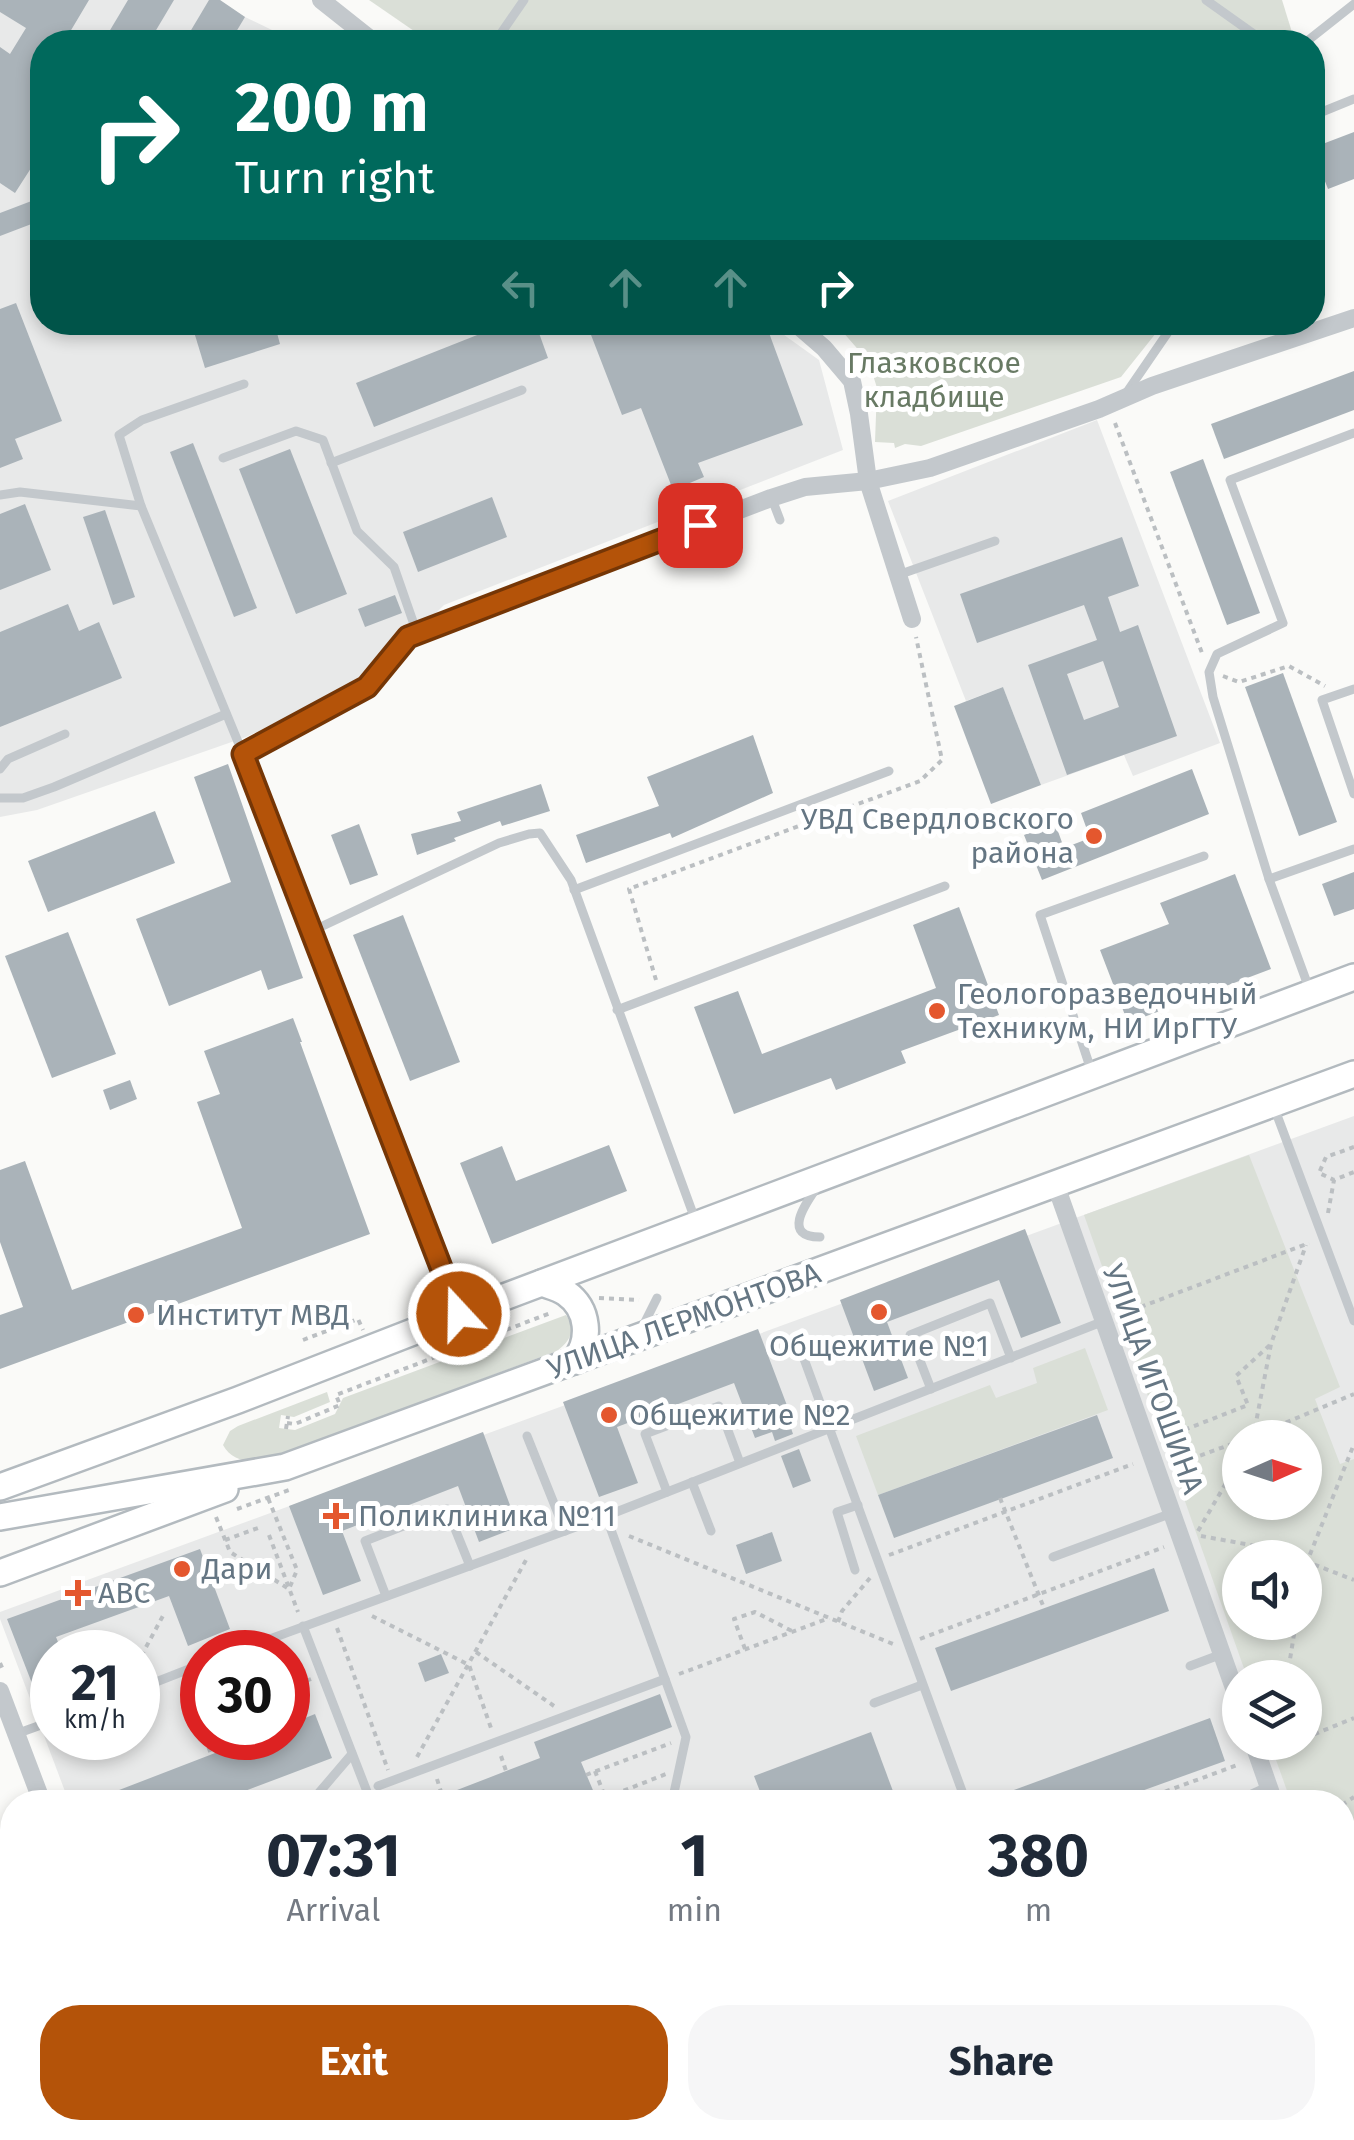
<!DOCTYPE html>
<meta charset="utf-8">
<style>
:root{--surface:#fff;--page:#f6f6f7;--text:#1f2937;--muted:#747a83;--accent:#b45309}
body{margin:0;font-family:"Fira Sans",sans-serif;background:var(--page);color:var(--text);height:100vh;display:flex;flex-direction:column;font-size:38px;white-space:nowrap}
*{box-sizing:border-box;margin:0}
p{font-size:32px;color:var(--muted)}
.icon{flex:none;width:55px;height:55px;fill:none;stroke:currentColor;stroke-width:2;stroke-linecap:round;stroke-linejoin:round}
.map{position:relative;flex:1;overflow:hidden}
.panel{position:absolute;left:0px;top:1790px;width:1355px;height:350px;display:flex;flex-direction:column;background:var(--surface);border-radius:40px 40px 0 0;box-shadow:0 5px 15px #0003}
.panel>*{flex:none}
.guide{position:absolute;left:30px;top:30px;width:1295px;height:305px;border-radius:40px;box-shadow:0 5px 15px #0003;background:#00695c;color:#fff;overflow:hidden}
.needle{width:65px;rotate:87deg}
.tools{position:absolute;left:1222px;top:1420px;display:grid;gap:20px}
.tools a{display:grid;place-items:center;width:100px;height:100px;border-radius:50%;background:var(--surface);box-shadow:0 5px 15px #0003;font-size:50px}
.speed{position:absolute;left:30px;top:1630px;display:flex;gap:20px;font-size:50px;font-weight:700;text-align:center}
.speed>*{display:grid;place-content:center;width:130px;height:130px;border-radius:50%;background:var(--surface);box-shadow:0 5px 15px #0003;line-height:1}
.speed small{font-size:25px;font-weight:400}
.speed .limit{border:15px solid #d22;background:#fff;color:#111}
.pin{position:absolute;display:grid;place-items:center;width:85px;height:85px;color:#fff;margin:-42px;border-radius:20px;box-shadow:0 5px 15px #0006}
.me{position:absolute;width:110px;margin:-55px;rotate:339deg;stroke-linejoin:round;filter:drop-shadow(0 0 8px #0008)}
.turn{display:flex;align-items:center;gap:35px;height:210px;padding:0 40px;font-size:45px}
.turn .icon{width:130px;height:130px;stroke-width:2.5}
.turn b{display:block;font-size:70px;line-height:85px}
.lanes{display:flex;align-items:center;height:95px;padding:0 40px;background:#0003;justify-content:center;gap:50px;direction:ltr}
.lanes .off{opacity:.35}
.eta{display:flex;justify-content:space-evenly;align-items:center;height:170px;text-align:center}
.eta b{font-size:60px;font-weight:700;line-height:70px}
.cta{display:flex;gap:20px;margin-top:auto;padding:20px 40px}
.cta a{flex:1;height:115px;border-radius:40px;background:var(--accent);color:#fff;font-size:40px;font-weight:700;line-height:115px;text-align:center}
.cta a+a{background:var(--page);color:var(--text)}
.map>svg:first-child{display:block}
</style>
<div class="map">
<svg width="1354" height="2140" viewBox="0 0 1354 2140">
<rect width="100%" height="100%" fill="#fafaf8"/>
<g fill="#e8e9e9" fill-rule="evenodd">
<polygon points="0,0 220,0 245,17 272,30 317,32 334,42 42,42 42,322 766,322 819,360 843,450 444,605 374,675 246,737 37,810 0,817"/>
<polygon points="1097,420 1220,743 1133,776 1124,755 1041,785 1003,687 966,701 888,501"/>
<path d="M1354,1116V2140H354L388,2128H1342V1802H69L0,1619V1612ZM1240,1438H1305V1502H1240ZM1240,1558H1305V1622H1240ZM52,1652H138V1738H52ZM202,1652H288V1738H202ZM1240,1678H1305V1742H1240Z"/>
</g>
<g fill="#dadfd7" fill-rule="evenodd">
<polygon points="369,0 1282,0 1295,42 430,42"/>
<polygon points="835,323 1164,323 1121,377 921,446 905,444 895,448 894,443 875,442 877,388 869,362"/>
<path d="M1249,1155L1340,1387L1315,1399L1340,1464L1354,1459V1865L1343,1870L1342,1802H1291L1270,1743L1305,1742V1678L1247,1677L1084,1215ZM1240,1438H1305V1502H1240ZM1240,1558H1305V1622H1240Z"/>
<path d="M566,1315C577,1330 570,1341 557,1351L265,1460C249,1464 231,1460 223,1445L230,1431L238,1426L327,1392L330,1402L294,1417L281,1415L279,1428L295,1430L335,1414L343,1398Z"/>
<polygon points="1085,1348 1108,1410 878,1495 856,1436 990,1385 996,1398 1037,1383 1033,1368"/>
</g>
<g fill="#aab3b9" fill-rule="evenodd">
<polygon points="0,0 89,0 64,42 42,42 42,151 15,193 0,183 0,47 10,54 26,28 0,12"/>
<polygon points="128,0 174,0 149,42 103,42"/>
<polygon points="209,0 220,0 245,17 230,42 184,42"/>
<polygon points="1354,132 1354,179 1328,189 1312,148"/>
<polygon points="42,197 42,220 0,236 0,213"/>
<polygon points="16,303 62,421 15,439 23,459 0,468 0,309"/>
<polygon points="191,322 274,322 280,344 205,368"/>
<polygon points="510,322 535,322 548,358 374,427 356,383"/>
<polygon points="586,322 743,322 746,329 765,322 803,425 698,463 704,477 673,490 641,408 622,415"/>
<polygon points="1354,371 1354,410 1224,459 1211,424"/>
<polygon points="193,443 257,608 234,617 170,452"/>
<polygon points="290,449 347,594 296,614 239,469"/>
<polygon points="1203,459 1260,613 1227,625 1170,472"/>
<polygon points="492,497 507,537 418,572 403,532"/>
<polygon points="25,504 51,570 0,590 0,514"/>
<polygon points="105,510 135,597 113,605 83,517"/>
<path d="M1122,537L1139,586L1108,597L1120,632L1138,625L1177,736L1067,775L1028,665L1097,640L1084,605L977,643L960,594ZM1103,661L1119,707L1084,720L1067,674Z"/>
<polygon points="395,595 402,613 365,627 358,609"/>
<polygon points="68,604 79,631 99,622 122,678 0,727 0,632"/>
<polygon points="1283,673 1337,822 1299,836 1245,687"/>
<polygon points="1003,687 1041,785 991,804 954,706"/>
<polygon points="753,735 773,793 672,838 670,833 586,863 576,835 659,806 647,777"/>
<polygon points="228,764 303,978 268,990 261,970 169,1006 136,919 231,882 194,777"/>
<polygon points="1192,769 1209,814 1042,880 1024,835 1055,823 1064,848 1090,838 1081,813"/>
<polygon points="541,784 550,811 502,826 500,821 454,838 456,841 417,855 411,834 461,821 457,812"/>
<polygon points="155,811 175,863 48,912 28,861"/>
<polygon points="359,824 378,875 350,885 331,835"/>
<polygon points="1354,872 1354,909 1334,916 1322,884"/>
<polygon points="1235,874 1271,969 1128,1023 1100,950 1169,924 1160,903"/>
<polygon points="959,907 999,1015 901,1051 906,1063 836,1090 831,1078 734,1114 694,1007 738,991 762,1054 936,988 913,925"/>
<polygon points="403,915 460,1062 410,1081 353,935"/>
<polygon points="68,932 116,1054 52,1078 5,956"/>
<polygon points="293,1018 302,1042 300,1042 370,1234 0,1369 0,1315 23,1307 0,1242 0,1170 25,1161 72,1290 242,1228 197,1102 220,1094 204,1051"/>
<polygon points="130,1080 137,1099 110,1110 103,1090"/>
<polygon points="609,1145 627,1191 492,1244 460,1163 502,1146 516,1181"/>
<polygon points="1025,1229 1061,1323 1021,1338 999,1280 887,1322 908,1378 874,1391 840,1300"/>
<polygon points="758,1329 794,1424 790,1425 793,1434 775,1441 772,1432 755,1438 734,1383 617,1427 638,1483 599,1497 563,1402"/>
<polygon points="1097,1415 1113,1458 894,1538 878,1495"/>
<polygon points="483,1432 518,1527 479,1542 458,1486 342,1531 361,1581 323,1595 289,1506"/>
<polygon points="799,1449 811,1481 793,1488 781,1456"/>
<polygon points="772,1532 782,1561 746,1574 736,1545"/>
<polygon points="200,1549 230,1629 188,1646 169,1596 56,1637 62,1652 52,1652 52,1698 40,1704 7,1619"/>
<polygon points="1154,1568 1169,1611 951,1691 935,1648"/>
<polygon points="441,1654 449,1673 425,1682 418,1663"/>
<polygon points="660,1694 672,1727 581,1762 598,1802 556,1802 552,1794 530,1802 426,1802 540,1758 534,1742"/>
<polygon points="315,1714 332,1758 216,1802 88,1802 254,1738 288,1738 288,1725"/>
<polygon points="1210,1718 1225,1761 1111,1802 985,1802 984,1801"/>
<polygon points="871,1732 897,1802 764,1802 754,1776"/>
</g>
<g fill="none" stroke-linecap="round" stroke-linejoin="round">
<g stroke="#b3babf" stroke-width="30">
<g id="secondary">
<path d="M542,1283C550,1286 559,1288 566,1293C589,1309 591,1340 575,1361"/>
<polyline points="0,1487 238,1400 459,1314 1354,977"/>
<polyline points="0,1517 285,1467 1354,1074"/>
<polyline points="0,1573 225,1489"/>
</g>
</g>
<g stroke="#bbbfc2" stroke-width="4" stroke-dasharray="5 5" stroke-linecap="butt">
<polyline points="1115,423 1202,653"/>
<polyline points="1223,676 1239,682 1289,666 1325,686"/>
<polyline points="656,980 629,889 920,781 942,760 916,637"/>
<polyline points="1354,1147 1326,1157 1319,1173 1334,1180 1354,1172"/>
<polyline points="1328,1213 1334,1180"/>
<polyline points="599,1298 639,1300"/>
<polyline points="1122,1314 1309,1243"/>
<polyline points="303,1340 358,1319 363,1330"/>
<polyline points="287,1423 295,1424 340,1405 336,1395 553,1312"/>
<polyline points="286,1429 288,1416"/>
<polyline points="1166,1437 1248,1405 1236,1376 1271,1344"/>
<polyline points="1249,1438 1354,1394"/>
<polyline points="1253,1438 1271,1344 1306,1245"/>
<polyline points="1172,1466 1240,1441"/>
<polyline points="1000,1498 1044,1608"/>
<polyline points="237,1509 289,1490"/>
<polyline points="216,1517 230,1552 289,1589 297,1570 268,1498"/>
<polyline points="1198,1531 1240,1459"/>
<polyline points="269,1535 298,1612"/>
<polyline points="629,1536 893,1644"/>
<polyline points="1201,1536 1273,1549 1295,1558"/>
<polyline points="225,1540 258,1528"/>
<polyline points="889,1555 1133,1464"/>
<polyline points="1305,1561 1354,1580"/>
<polyline points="1305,1574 1307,1562 1354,1444"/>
<polyline points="372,1616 469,1665 491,1728"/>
<polyline points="838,1622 842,1611 870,1578"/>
<polyline points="337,1628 388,1770"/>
<polyline points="920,1639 1164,1547"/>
<polyline points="78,1647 100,1652"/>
<polyline points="745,1649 734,1619 755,1612 792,1631"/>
<polyline points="476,1652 554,1706"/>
<polyline points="0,1663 4,1672"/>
<polyline points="143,1674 138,1662 165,1612"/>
<polyline points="679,1674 829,1618"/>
<polyline points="1287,1678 1296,1622"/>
<polyline points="184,1686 202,1732"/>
<polyline points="288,1688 311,1679"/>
<polyline points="205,1738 211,1754"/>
<polyline points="1305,1738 1354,1718"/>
<polyline points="1277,1750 1294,1742"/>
<polyline points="501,1756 506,1771"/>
<polyline points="417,1757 526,1560"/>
<polyline points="595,1771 607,1802"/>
<polyline points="586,1775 671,1743"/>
<polyline points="437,1779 442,1795"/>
<polyline points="605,1798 666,1774"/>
<polyline points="1112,1802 1113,1802"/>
<polyline points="1137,1802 1240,1764"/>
<polyline points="1204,1802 1222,1795"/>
<polyline points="1342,1805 1354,1797"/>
<polyline points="1342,1865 1354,1847"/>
<polyline points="1342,1881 1354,1877"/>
<polyline points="0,2062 12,2057"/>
<polyline points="469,2128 474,2140"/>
<polyline points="882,2140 894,2128"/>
<polyline points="1053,2140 1083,2128"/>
</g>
<g stroke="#c3c8cc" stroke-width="9">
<polyline points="1206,0 1265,42"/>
<polyline points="495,42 524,0"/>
<polyline points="1306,42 1354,4"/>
<polyline points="1312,116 1354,99"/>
<polyline points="1127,392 1175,322"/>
<polyline points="223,458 296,431 323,440 357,531 394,567 417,633"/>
<polyline points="331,463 522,390"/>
<polyline points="0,495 20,492 141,506"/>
<polyline points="772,499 780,520"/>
<polyline points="898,575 995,541"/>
<polyline points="1354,689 1322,700 1354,794"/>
<polyline points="243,754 141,506 119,435 142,420 244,384"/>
<polyline points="0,769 8,759 65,734"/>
<polyline points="0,798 23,798 54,787 226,714"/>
<polyline points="1269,879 1354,849"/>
<polyline points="574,890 889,771"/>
<polyline points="312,931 499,843 529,834 540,833 571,880 696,1222"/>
<polyline points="1310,991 1269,879 1213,697 1209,672 1217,654 1283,623 1230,480 1354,433"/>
<polyline points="617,1010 945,886"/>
<polyline points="1092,1073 1040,915 1204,856"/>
<polyline points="1274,1107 1354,1321"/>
<path d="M817,1187C806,1203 781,1237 820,1237"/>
<polyline points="640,1332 657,1298"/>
<polyline points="796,1337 966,1802"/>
<polyline points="931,1389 910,1335 990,1303 1011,1358"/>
<polyline points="527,1436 565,1531"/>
<polyline points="692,1482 711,1531"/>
<polyline points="667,1492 645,1434 719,1406 740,1463"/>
<polyline points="606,1516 686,1737 672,1802"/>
<polyline points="1053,1557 1172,1513"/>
<polyline points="855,1570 837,1512 858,1505"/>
<polyline points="386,1596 365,1541 447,1509 470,1566"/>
<polyline points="303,1626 371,1802"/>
<polyline points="234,1652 606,1516 1104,1321"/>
<polyline points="1190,1666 1222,1654"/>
<polyline points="138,1689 202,1664"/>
<polyline points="874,1703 922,1685"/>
<polyline points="16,1734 52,1721"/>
<polyline points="378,1786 665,1679"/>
<polyline points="311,1802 352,1754"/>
<polyline points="1234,1802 1269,1786"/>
<polyline points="1342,1933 1354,1928"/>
<polyline points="124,2128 128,2140"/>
<polyline points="828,2128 831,2140"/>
<polyline points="1101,2128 1106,2140"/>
<polyline points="314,2140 347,2128"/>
<polyline points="514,2140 545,2128"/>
<polyline points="712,2140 742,2128"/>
<polyline points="1010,2140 1041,2128"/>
</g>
<g stroke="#c3c8cc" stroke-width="18">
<polyline points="321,0 374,42"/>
<polyline points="794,322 824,348 852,381 859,414 868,481 912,619"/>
<polyline points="1055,1183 1240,1705"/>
<polyline points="459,1314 243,754 367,687 408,637 417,633 771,498 805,487 868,481 930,468 1099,409 1152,386 1354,318"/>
<polyline points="0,1691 42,1802"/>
<polyline points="1253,1742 1274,1802"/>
<polyline points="1342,1990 1354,2021"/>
<polyline points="163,2128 168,2140"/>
</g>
<use href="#secondary" stroke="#fff" stroke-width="25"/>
</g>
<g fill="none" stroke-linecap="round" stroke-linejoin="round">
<g stroke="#753606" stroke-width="25">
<polyline id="route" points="459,1314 243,754 367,687 408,637 700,525"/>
</g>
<use href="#route" stroke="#b45309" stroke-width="18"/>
</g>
<g fill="#e4572e" stroke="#fff" stroke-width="4">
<circle cx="1094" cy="836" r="10"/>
<circle cx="937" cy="1011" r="10"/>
<circle cx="879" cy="1312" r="10"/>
<circle cx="136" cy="1315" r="10"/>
<circle cx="609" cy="1415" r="10"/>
<path d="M331 1501h10v10h10v10h-10v10h-10v-10h-10v-10h10z"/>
<circle cx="182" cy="1569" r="10"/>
<path d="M73 1578h10v10h10v10h-10v10h-10v-10h-10v-10h10z"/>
</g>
<g text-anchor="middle" stroke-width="10" stroke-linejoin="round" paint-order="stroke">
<g font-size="30" fill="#687a64" stroke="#fff">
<text x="934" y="373">Глазковское<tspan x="934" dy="34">кладбище</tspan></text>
</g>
<g font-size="30" fill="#657683" stroke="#fff" text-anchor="start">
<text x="1074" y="829" text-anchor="end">УВД Свердловского<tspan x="1074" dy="34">района</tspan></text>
<text x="957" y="1004">Геологоразведочный<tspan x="957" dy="34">Техникум, НИ ИрГТУ</tspan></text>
<text x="156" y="1325">Институт МВД</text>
<text x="879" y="1356" text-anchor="middle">Общежитие №1</text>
<text x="629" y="1425">Общежитие №2</text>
<text x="358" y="1526">Поликлиника №11</text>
<text x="202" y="1579">Дари</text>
<text x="98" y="1603">ABC</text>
</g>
<g font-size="30" fill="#657683" stroke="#fff">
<text transform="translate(684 1321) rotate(-20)" y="10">УЛИЦА ЛЕРМОНТОВА</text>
<text transform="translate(1153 1379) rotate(70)" y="10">УЛИЦА ИГОШИНА</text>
</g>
</g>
</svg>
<div class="tools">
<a><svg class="needle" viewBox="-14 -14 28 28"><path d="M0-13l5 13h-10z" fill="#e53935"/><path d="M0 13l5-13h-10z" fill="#747a83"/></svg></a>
<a><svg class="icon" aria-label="sound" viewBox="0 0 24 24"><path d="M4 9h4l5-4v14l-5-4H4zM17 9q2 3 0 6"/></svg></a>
<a><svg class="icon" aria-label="layers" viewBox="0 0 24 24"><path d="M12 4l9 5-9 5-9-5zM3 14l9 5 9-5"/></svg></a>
</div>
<div class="speed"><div>21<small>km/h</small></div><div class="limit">30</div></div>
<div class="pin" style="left:700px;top:525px;background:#d93025"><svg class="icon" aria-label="arrive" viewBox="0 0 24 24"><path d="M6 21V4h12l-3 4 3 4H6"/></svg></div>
<svg class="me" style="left:459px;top:1314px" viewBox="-20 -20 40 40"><circle r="17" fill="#b45309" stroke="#fff" stroke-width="3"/><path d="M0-11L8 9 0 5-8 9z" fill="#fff"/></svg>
<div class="guide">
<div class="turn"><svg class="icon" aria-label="right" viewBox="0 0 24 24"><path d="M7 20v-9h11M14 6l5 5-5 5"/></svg><div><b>200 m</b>Turn right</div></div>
<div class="lanes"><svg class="icon off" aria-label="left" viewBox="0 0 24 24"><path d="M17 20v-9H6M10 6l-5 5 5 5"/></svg><svg class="icon off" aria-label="ahead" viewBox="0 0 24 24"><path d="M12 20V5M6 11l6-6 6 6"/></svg><svg class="icon off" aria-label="ahead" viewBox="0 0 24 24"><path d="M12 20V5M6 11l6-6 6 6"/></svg><svg class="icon" aria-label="right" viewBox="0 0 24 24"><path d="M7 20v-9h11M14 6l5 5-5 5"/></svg></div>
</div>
<section class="panel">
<div class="eta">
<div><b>07:31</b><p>Arrival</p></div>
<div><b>1</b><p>min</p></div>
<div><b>380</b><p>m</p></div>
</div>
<div class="cta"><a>Exit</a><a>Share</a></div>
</section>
</div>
